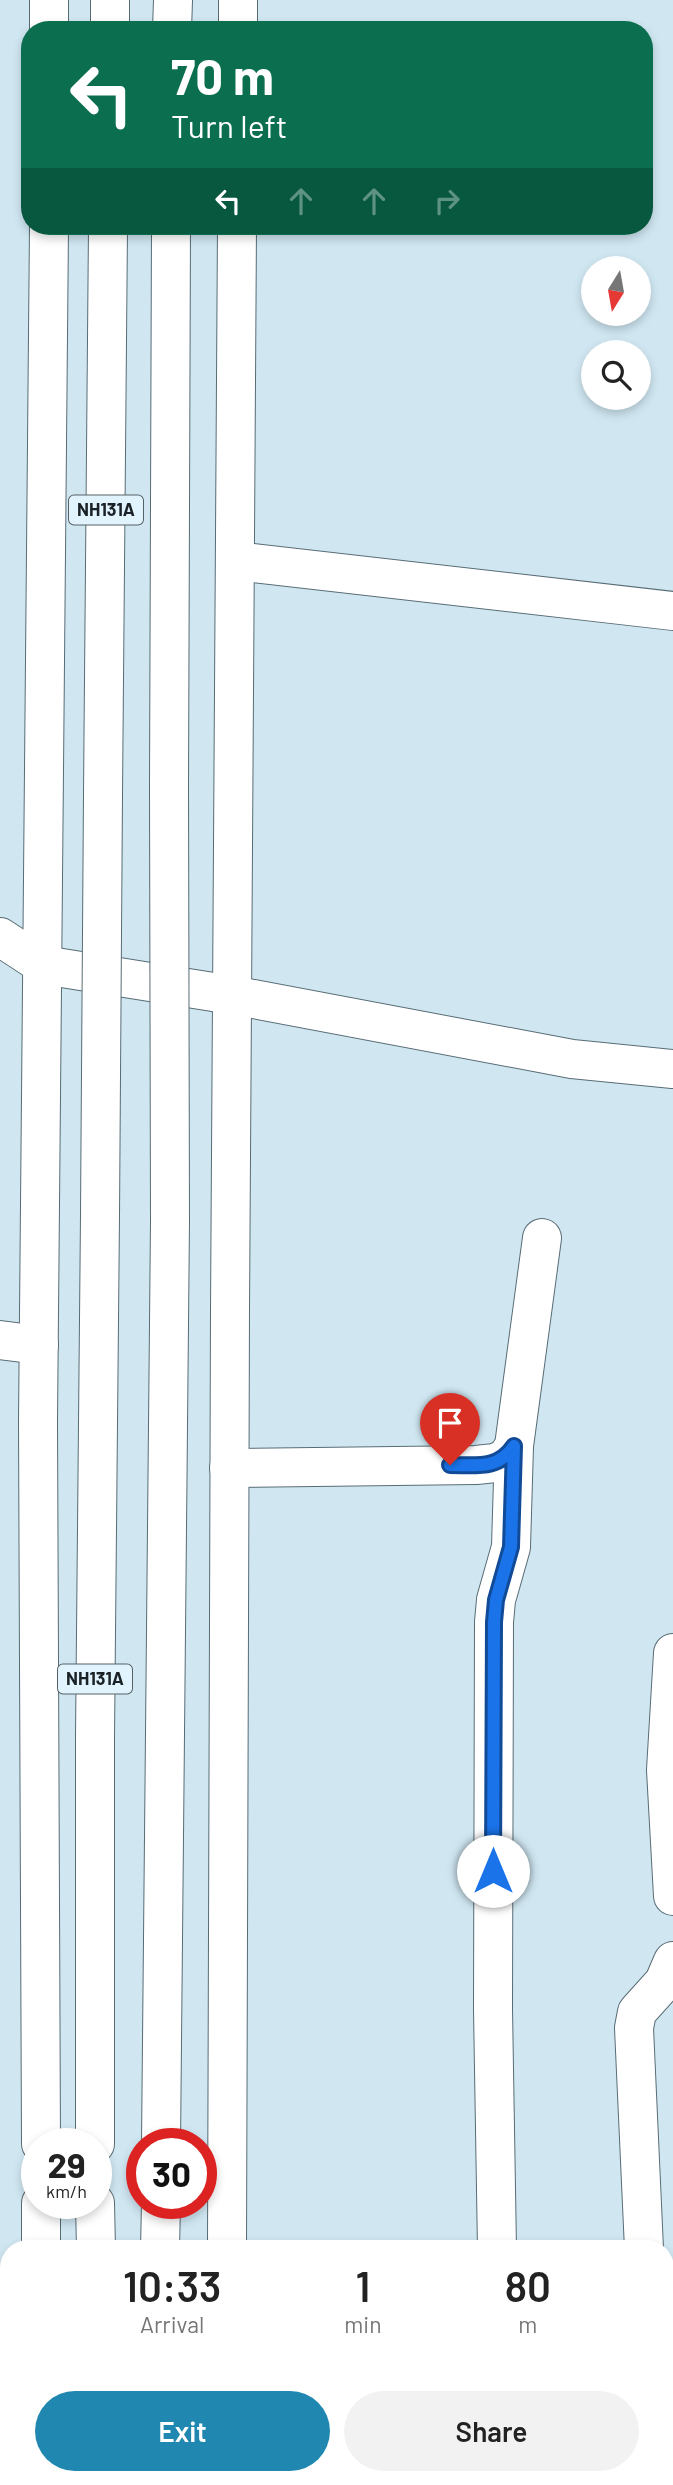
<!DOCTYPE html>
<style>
:root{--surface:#fff;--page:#f2f2f2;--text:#222;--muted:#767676;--accent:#1f87b0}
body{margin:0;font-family:Barlow,sans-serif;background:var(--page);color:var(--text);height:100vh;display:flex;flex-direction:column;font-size:26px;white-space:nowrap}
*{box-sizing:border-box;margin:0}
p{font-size:23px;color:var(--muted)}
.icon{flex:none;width:38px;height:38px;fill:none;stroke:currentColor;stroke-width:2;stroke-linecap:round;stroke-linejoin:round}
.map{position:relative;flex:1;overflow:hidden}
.panel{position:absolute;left:0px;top:2240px;width:674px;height:245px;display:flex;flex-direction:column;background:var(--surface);border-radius:28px 28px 0 0;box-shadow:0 4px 10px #0003}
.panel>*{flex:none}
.top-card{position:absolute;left:21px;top:21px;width:632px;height:214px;border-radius:28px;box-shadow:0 4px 10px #0003;background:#0b6e4f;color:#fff;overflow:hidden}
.needle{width:46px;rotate:191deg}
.fabs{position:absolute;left:581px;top:256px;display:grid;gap:14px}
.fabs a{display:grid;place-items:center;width:70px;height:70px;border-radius:50%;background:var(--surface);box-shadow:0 4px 10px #0003;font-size:35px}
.speed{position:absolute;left:21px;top:2128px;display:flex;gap:14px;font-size:35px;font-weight:700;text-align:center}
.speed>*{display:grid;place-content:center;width:91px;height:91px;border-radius:50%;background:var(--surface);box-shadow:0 4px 10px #0003;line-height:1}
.speed small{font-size:18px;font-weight:400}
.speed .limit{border:10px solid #d22;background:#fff;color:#111}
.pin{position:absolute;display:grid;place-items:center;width:60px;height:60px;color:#fff;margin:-72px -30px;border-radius:50% 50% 50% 0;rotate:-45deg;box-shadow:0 0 7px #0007}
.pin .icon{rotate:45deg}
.me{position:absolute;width:77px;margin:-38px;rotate:0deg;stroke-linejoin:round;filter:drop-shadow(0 0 5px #0008)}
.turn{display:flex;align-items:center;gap:24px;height:147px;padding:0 35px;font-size:32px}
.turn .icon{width:91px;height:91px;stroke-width:2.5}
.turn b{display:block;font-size:49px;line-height:60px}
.lanes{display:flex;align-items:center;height:66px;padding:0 35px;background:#0003;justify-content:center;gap:35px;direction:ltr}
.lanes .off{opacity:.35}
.eta{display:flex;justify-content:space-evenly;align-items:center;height:119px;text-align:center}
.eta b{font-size:42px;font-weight:600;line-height:49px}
.cta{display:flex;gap:14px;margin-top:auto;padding:14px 35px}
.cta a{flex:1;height:80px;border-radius:42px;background:var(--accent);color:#fff;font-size:28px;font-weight:600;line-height:80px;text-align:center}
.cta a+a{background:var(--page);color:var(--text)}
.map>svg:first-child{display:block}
</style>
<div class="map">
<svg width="673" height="2485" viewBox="0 0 673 2485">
<rect width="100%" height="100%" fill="#d0e7f2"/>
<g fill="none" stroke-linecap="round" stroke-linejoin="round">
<g stroke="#586c76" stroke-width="40">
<g id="street">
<polyline points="235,561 673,611"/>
<polyline points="0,937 43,965 232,995 572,1059 673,1069"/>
<polyline points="0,1340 39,1345"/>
<polyline points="229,1468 476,1465 495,1463 506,1458 514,1446 542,1238"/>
<polyline points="673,1653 666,1770 673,1896"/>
<polyline points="497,2249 493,2009 494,1622 496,1600 511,1547 514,1446"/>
<polyline points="644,2249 634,2028 637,2012 664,1982 673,1961"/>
</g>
</g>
<g stroke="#586c76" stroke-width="40">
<g id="secondary">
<polyline points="49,30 49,0"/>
<polyline points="238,30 238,0"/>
<polyline points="41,2144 38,1422 49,226"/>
<polyline points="41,2203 41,2249"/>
<polyline points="227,2249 230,1310 237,226"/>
<polyline points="41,2485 41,2476"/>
<polyline points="225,2485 225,2476"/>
</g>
</g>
<g stroke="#586c76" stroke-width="40">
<g id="highway">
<polyline points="110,30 110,0"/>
<polyline points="172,30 173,0"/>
<polyline points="169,788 171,226"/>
<polyline points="103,794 108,226"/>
<polyline points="95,2144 95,1737 100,1215"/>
<polyline points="161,2144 170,1221"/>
<polyline points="95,2203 96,2249"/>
<polyline points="160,2249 161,2203"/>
<polyline points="96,2476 96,2485"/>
<polyline points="158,2485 158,2476"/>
</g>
</g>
<use href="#street" stroke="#fff" stroke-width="38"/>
<use href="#secondary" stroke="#fff" stroke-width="38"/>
<use href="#highway" stroke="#fff" stroke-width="38"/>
<g stroke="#586c76" stroke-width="40" stroke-linecap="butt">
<g id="highway-bridge">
<polyline points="169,788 170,1221"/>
<polyline points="100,1215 103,794"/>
</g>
</g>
<use href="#highway-bridge" stroke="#fff" stroke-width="38"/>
</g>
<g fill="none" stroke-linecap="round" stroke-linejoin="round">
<g stroke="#114b97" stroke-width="18">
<path id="route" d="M450,1465C476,1465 498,1470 514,1446L511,1547L496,1600L494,1622L493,1871"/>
</g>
<use href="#route" stroke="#1a73e8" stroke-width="12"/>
</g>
<g text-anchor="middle" stroke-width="5" stroke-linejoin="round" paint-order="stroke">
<g fill="#e1f3fd" stroke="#566166" stroke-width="2">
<rect x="69" y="495.5" width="74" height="29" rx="5"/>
<rect x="58" y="1664.5" width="74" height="29" rx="5"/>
</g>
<g font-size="18" font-weight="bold" fill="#1a2226">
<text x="106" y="516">NH131A</text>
<text x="95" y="1685">NH131A</text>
</g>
</g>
</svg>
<div class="fabs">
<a><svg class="needle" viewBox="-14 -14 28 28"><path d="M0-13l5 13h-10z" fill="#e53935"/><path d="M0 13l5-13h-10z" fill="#767676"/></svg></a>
<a><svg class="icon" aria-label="search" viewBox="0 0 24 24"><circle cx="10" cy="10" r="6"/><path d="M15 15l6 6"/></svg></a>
</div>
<div class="speed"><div>29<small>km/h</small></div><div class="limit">30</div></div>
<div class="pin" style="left:450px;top:1465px;background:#d93025"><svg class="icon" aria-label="arrive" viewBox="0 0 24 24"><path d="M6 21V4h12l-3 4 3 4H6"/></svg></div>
<svg class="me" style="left:493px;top:1871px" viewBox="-20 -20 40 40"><circle r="19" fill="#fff"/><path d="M0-13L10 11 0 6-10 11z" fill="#1a73e8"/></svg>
<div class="top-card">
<div class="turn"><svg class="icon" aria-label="left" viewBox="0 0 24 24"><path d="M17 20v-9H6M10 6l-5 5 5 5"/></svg><div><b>70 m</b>Turn left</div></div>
<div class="lanes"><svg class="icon" aria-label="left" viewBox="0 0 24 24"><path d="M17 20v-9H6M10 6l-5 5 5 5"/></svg><svg class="icon off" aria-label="ahead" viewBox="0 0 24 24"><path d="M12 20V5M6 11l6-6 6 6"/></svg><svg class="icon off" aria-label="ahead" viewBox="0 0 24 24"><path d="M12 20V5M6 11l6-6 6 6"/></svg><svg class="icon off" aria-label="right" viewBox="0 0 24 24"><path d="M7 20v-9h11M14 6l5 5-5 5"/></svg></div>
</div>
<section class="panel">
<div class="eta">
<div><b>10:33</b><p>Arrival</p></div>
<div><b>1</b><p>min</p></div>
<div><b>80</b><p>m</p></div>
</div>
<div class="cta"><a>Exit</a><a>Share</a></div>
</section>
</div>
